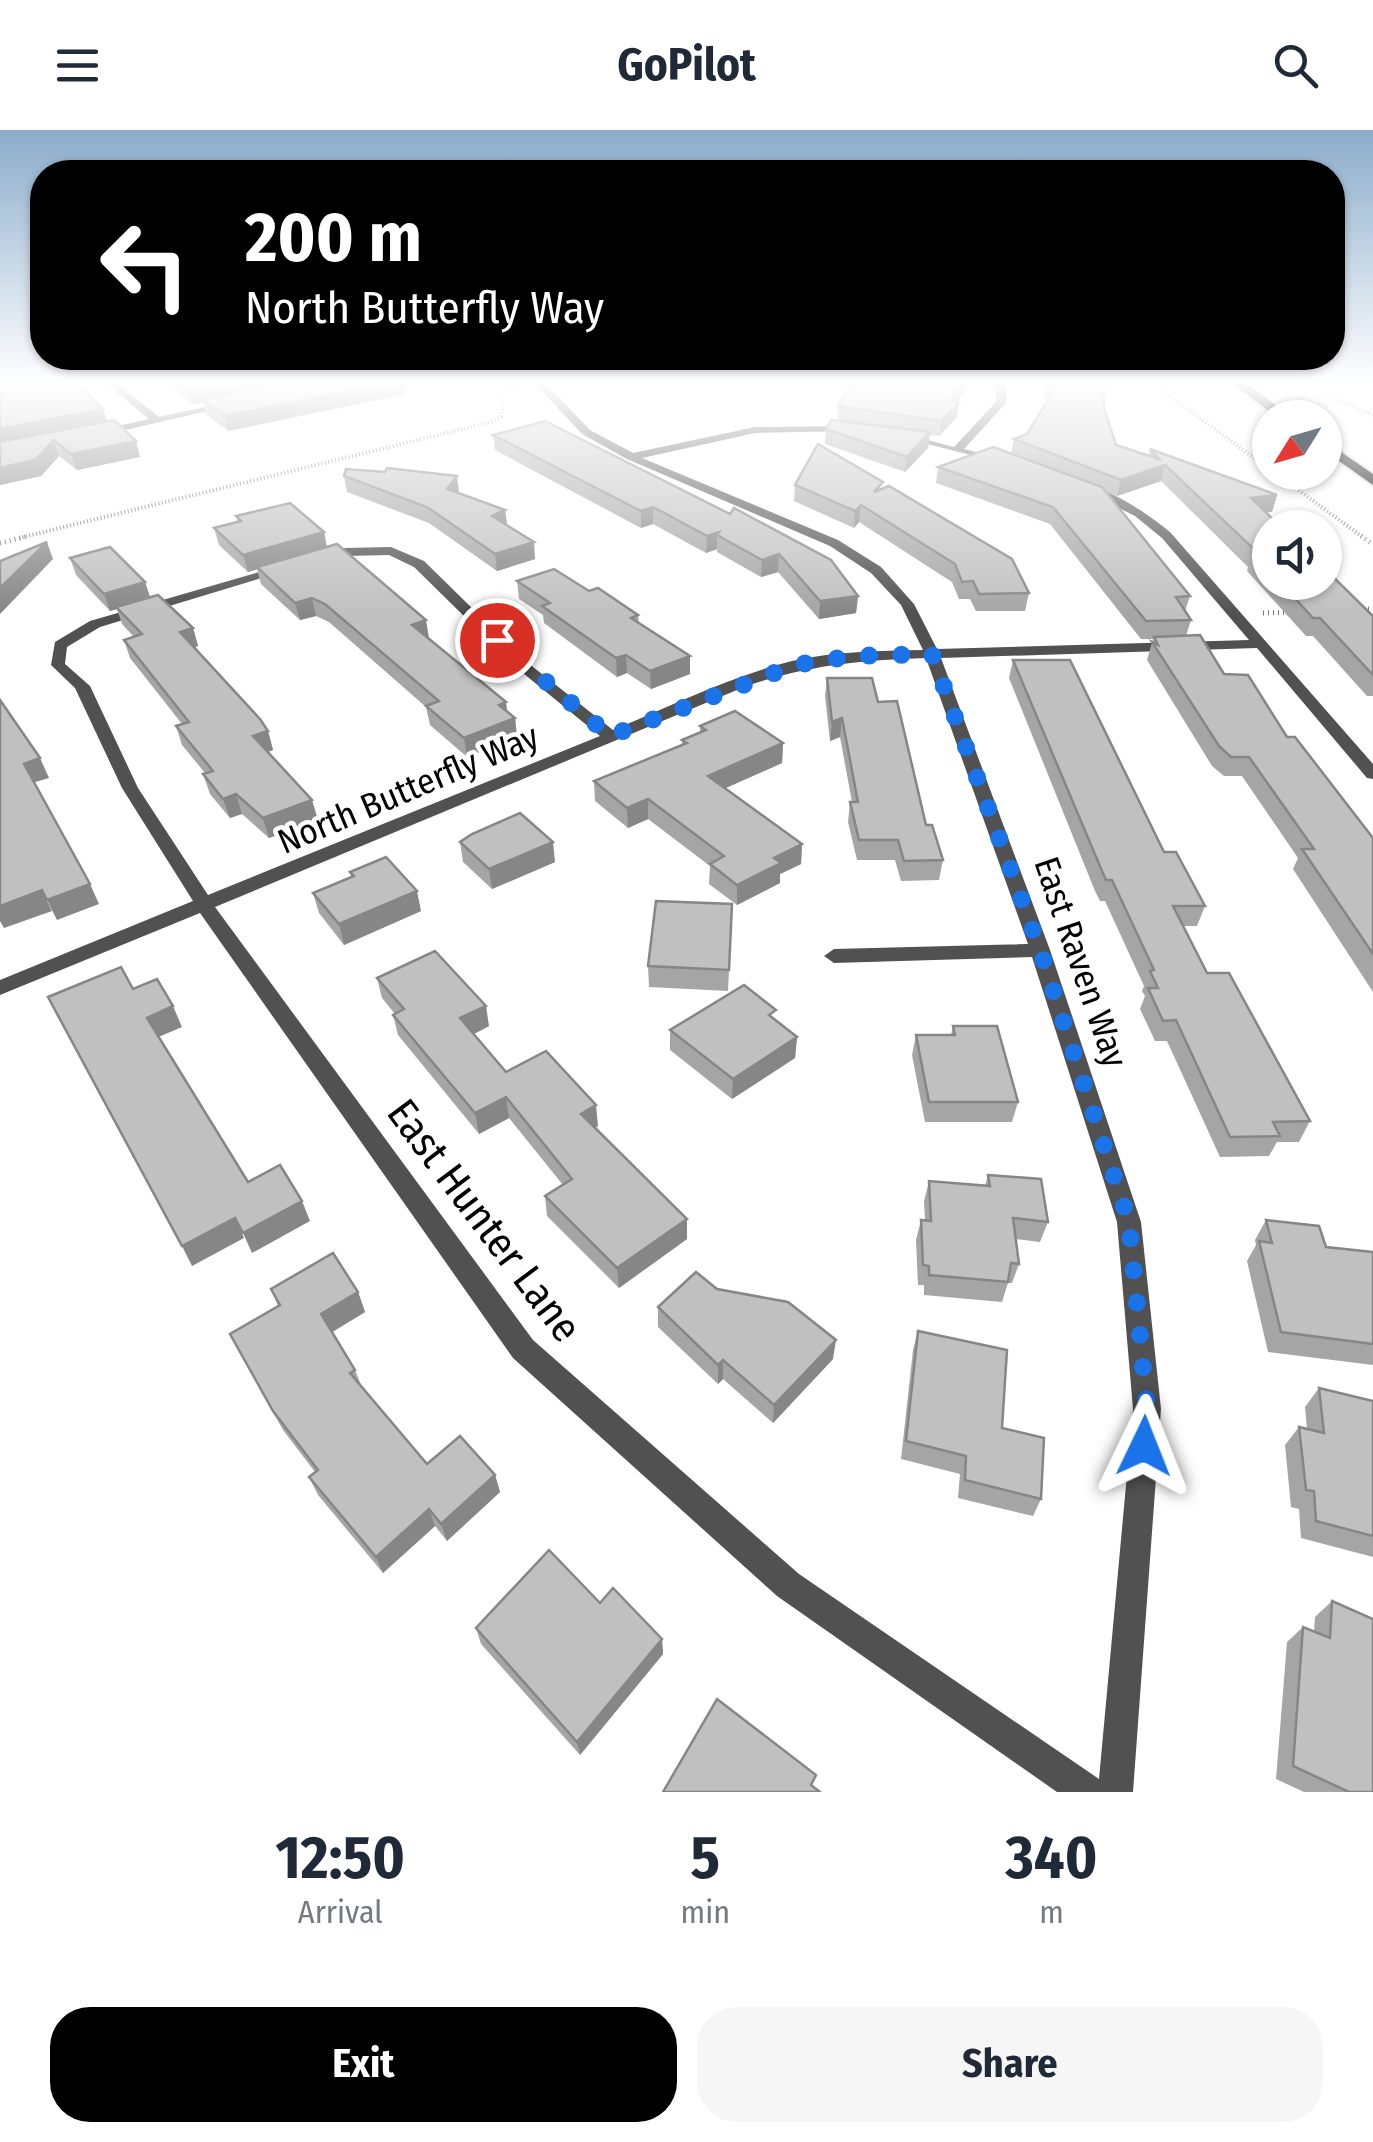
<!DOCTYPE html>
<style>
:root{--surface:#fff;--page:#f6f6f7;--text:#1f2937;--muted:#747a83;--accent:#000}
body{margin:0;font-family:"Fira Sans Condensed",sans-serif;background:var(--page);color:var(--text);height:100vh;display:flex;flex-direction:column;font-size:38px;white-space:nowrap}
*{box-sizing:border-box;margin:0}
p{font-size:32px;color:var(--muted)}
.icon{flex:none;width:55px;height:55px;fill:none;stroke:currentColor;stroke-width:2;stroke-linecap:round;stroke-linejoin:round}
.map{position:relative;height:1662px;overflow:hidden}
.panel{display:flex;flex-direction:column;background:var(--surface);flex:1}
.panel>*{flex:none}
.top-card{position:absolute;left:30px;top:30px;width:1315px;height:210px;border-radius:40px;box-shadow:0 2px 8px #0004;background:#000;color:#fff;overflow:hidden}
.needle{width:65px;rotate:233deg}
.controls{position:absolute;left:1252px;top:270px;display:grid;gap:20px}
.controls a{display:grid;place-items:center;width:90px;height:90px;border-radius:50%;background:var(--surface);box-shadow:0 2px 8px #0004;font-size:50px}
.pin{position:absolute;display:grid;place-items:center;width:85px;height:85px;color:#fff;margin:-42px;border:5px solid #fff;border-radius:50%;box-shadow:0 2px 10px #0007}
.me{position:absolute;width:110px;margin:-55px;rotate:2deg;stroke-linejoin:round;filter:drop-shadow(0 0 8px #0008)}
.turn{display:flex;align-items:center;gap:35px;height:210px;padding:0 50px;font-size:45px}
.turn .icon{width:130px;height:130px;stroke-width:2.5}
.turn b{display:block;font-size:70px;line-height:85px}
.eta{display:flex;justify-content:space-evenly;align-items:center;height:170px;text-align:center}
.eta b{font-size:60px;font-weight:700;line-height:70px}
.action{display:flex;gap:20px;margin-top:auto;padding:20px 50px}
.action a{flex:1;height:115px;border-radius:40px;background:var(--accent);color:#fff;font-size:40px;font-weight:700;line-height:115px;text-align:center}
.action a+a{background:var(--page);color:var(--text)}
header{display:flex;justify-content:space-between;align-items:center;height:130px;padding:0 50px;background:var(--surface);font-size:45px;font-weight:700}
.map>svg:first-child{display:block}
</style>
<header><svg class="icon" aria-label="menu" viewBox="0 0 24 24"><path d="M4 6h16M4 12h16M4 18h16"/></svg>GoPilot<svg class="icon" aria-label="search" viewBox="0 0 24 24"><circle cx="10" cy="10" r="6"/><path d="M15 15l6 6"/></svg></header>
<div class="map">
<svg width="1373" height="1662" viewBox="0 0 1373 1662">
<rect width="100%" height="100%" fill="#fff"/>
<g fill="none" stroke-linecap="round" stroke-linejoin="round">
<g stroke="#dbdbdb" stroke-width="4">
<g id="primary">
<polygon points="1229,251 1243,251 1293,288 1278,288"/>
<polygon points="1325,311 1373,344 1373,355 1325,321"/>
</g>
</g>
<g stroke="#737373" stroke-width="4" stroke-dasharray="1 2.5" stroke-linecap="butt">
<polyline points="1149,251 1364,408"/>
<polyline points="1295,251 1373,285"/>
<polyline points="19,408 491,292 501,286 503,277 497,264 519,257"/>
</g>
<g stroke="#737373" stroke-width="5" stroke-dasharray="1 4" stroke-linecap="butt">
<polyline points="1361,406 1373,415"/>
<polyline points="0,413 29,406"/>
<polyline points="1358,479 1373,479"/>
<polyline points="1263,483 1291,482"/>
</g>
<g fill="#515151" fill-rule="evenodd">
<polygon points="103,251 114,251 159,287 233,271 238,274 95,307 91,306 91,302 149,289"/>
<path d="M533,251H543L590,300L633,323L755,297L856,296L852,301L755,303L642,328L838,410L881,437L914,474L937,519L1249,510L1162,408L1135,386L1081,359C1102,350 1153,388 1170,402L1373,634V649L1367,648L1257,518L941,528L1050,820L1141,1092L1161,1279L1133,1662H1057L777,1466L513,1228L200,783L0,865V850L193,771L122,658L75,558L51,535L55,512L90,491L280,436L291,439L100,497L67,517L65,534L90,556L138,658L208,765L600,606L518,539L414,437L389,425L344,426L322,432L316,428L318,425L344,418L391,417L424,431L528,533L613,600C671,576 731,546 792,531C835,521 879,521 923,520L901,475L871,443L830,416L627,329L582,304ZM926,528L1028,814L834,819L824,826L834,833L1032,827L1117,1092L1133,1279L1099,1649L799,1444L533,1210L215,777L749,555C811,535 862,530 926,528Z"/>
<polygon points="996,251 1006,251 1006,273 964,319 1002,329 1002,333 900,307 905,304 954,317 996,272"/>
</g>
<use href="#primary" fill="#000" fill-rule="evenodd"/>
</g>
<g fill="#a5a5a5">
<polygon points="0,251 103,279 107,292 140,327 77,340 59,326 41,346 0,355"/>
<polygon points="162,251 404,251 406,264 228,301 207,285 203,272 193,275"/>
<polygon points="972,251 957,272 959,272 957,287 939,306 930,305 928,318 905,342 825,314 826,299 837,291 838,276 879,256"/>
<polygon points="1040,251 1104,251 1104,278 1116,315 1149,325 1150,319 1277,365 1272,382 1266,382 1270,398 1270,452 1325,452 1373,486 1373,566 1367,566 1313,506 1306,506 1247,441 1248,437 1161,351 1117,366 1106,362 1190,466 1185,481 1191,490 1186,506 1287,607 1373,708 1373,862 1293,739 1298,728 1242,646 1224,646 1212,636 1147,530 1153,509 1141,509 1050,394 936,353 938,337 1011,323 1014,309 1027,304 1046,273"/>
<polygon points="545,291 858,466 856,483 819,489 778,442 761,447 717,422 717,419 706,423 653,394 641,398 495,320 493,305"/>
<polygon points="344,346 459,362 458,363 505,380 507,395 535,429 497,441 429,393 347,362"/>
<polygon points="795,355 882,359 1029,463 1025,481 976,481 970,469 959,469 952,452 859,392 854,398 794,371"/>
<polygon points="236,386 324,402 327,417 429,508 506,572 507,582 515,588 517,607 467,627 430,595 426,577 329,492 316,486 300,490 261,454 257,439 248,442 219,415 214,398 238,392"/>
<polygon points="70,428 145,452 150,467 193,498 198,516 194,518 268,601 273,620 268,622 318,690 269,708 242,684 230,688 210,664 203,644 205,643 182,615 176,596 182,594 130,528 124,510 134,507 122,494 117,479 110,481 76,445"/>
<polygon points="517,451 589,461 638,485 639,493 690,544 651,559 627,543 617,547 544,493 543,485 519,469"/>
<polygon points="1013,530 1205,776 1197,796 1183,796 1207,843 1310,991 1299,1012 1277,1012 1269,1026 1220,1027 1167,911 1155,911 1140,879 1145,866 1142,861 1144,856 1105,771 1100,771 1095,761 1009,548"/>
<polygon points="827,548 878,572 926,695 943,730 939,750 901,751 895,730 857,730 848,692 850,672 852,672 840,607 830,611 825,566"/>
<polygon points="700,596 783,613 782,633 725,658 802,714 801,734 780,744 780,753 737,775 709,754 710,736 648,689 628,698 595,671 594,651 682,615 682,610 700,603"/>
<polygon points="460,712 555,732 492,759 463,732"/>
<polygon points="350,742 421,781 344,815 319,783 313,763 351,747"/>
<polygon points="732,774 728,861 649,857 648,836"/>
<polygon points="377,848 489,896 474,904 506,942 598,996 595,998 687,1109 619,1158 547,1086 545,1066 563,1055 509,988 479,1004 398,905 393,885 395,884 382,868"/>
<polygon points="775,890 797,907 795,928 732,969 670,920 670,900"/>
<polygon points="953,896 1018,972 1012,992 925,992 912,925 916,905 951,905"/>
<polygon points="988,1045 1048,1092 1040,1112 1016,1109 1019,1134 1012,1153 1008,1153 1002,1172 924,1165 924,1155 918,1155 916,1110 921,1090 925,1090 924,1071 929,1051 985,1056"/>
<polygon points="1266,1090 1326,1117 1373,1122 1373,1235 1268,1222 1247,1131 1256,1115 1255,1110"/>
<polygon points="271,1159 358,1162 365,1182 332,1202 355,1240 361,1255 427,1334 495,1345 500,1362 447,1411 435,1396 383,1443 318,1365 309,1347 315,1342 283,1300 240,1223 278,1176"/>
<polygon points="717,1159 833,1229 773,1293 723,1249 718,1254 658,1197 658,1177"/>
<polygon points="918,1201 1002,1298 1041,1369 1033,1386 958,1368 960,1344 901,1329 913,1220"/>
<polygon points="1319,1258 1373,1271 1373,1427 1301,1408 1299,1379 1291,1377 1285,1315 1299,1297 1307,1299 1305,1277"/>
<polygon points="1332,1471 1373,1662 1304,1662 1276,1649 1287,1512 1303,1497 1314,1502 1315,1487"/>
<polygon points="600,1473 662,1509 663,1524 580,1625 481,1514 476,1498"/>
</g>
<g fill="#868686">
<polygon points="229,251 290,251 193,275 189,260"/>
<polygon points="399,251 404,251 406,264 228,301 225,286"/>
<polygon points="964,251 972,251 953,279 959,272 957,287 939,306 941,291 950,271"/>
<polygon points="103,279 108,294 0,315 0,299"/>
<polygon points="930,302 928,318 905,342 907,327"/>
<polygon points="54,310 59,326 41,346 0,355 0,338"/>
<polygon points="136,311 140,327 77,340 71,324"/>
<polygon points="1165,335 1161,351 1117,366 1121,350"/>
<polygon points="457,346 459,362 449,375 447,359"/>
<polygon points="1277,365 1272,382 1246,384 1251,368"/>
<polygon points="861,375 859,392 854,398 855,381"/>
<polygon points="653,377 653,394 641,398 641,381"/>
<polygon points="505,380 507,396 492,386"/>
<polygon points="324,402 327,419 248,442 243,425"/>
<polygon points="719,402 717,405 717,419 706,423 707,406"/>
<polygon points="47,412 53,429 0,484 0,458"/>
<polygon points="534,412 535,429 497,441 495,424"/>
<polygon points="779,424 778,442 761,447 762,430"/>
<polygon points="145,452 151,470 116,477 117,479 110,481 104,464"/>
<polygon points="858,466 856,483 819,489 820,471"/>
<polygon points="312,468 316,486 300,490 295,473"/>
<polygon points="426,490 429,508 412,495"/>
<polygon points="193,498 198,516 186,520 180,502"/>
<polygon points="626,525 627,543 617,547 616,528"/>
<polygon points="690,526 690,544 651,559 650,541"/>
<polygon points="506,572 508,591 515,588 517,607 467,627 464,608 499,575"/>
<polygon points="842,588 840,607 830,611 832,592"/>
<polygon points="268,601 273,620 259,625 253,606"/>
<polygon points="783,613 782,633 708,666 708,646"/>
<polygon points="40,628 49,648 32,653 24,634"/>
<polygon points="236,664 242,684 230,688 223,669"/>
<polygon points="648,669 648,689 628,698 627,678"/>
<polygon points="312,670 318,690 269,708 263,688"/>
<polygon points="553,712 555,732 492,759 489,739"/>
<polygon points="802,714 801,734 780,744 780,753 737,775 737,755 774,728"/>
<polygon points="90,754 99,774 57,790 47,770"/>
<polygon points="42,760 52,781 4,798 0,791 0,776"/>
<polygon points="417,761 421,781 344,815 339,794"/>
<polygon points="173,876 182,897 156,908 147,888"/>
<polygon points="486,876 489,896 464,909 460,888"/>
<polygon points="797,907 795,928 732,969 733,949"/>
<polygon points="506,967 509,988 479,1004 475,983"/>
<polygon points="596,975 598,996 583,1004 581,984"/>
<polygon points="302,1071 310,1091 252,1123 243,1103"/>
<polygon points="235,1088 244,1108 192,1136 182,1116"/>
<polygon points="687,1089 687,1109 619,1158 617,1138"/>
<polygon points="358,1162 365,1182 329,1204 321,1184"/>
<polygon points="836,1210 833,1229 773,1293 774,1275"/>
<polygon points="723,1230 723,1249 718,1254 718,1235"/>
<polygon points="495,1345 500,1362 447,1411 441,1394"/>
<polygon points="429,1379 435,1396 383,1443 376,1427"/>
<polygon points="662,1509 663,1524 580,1625 577,1612"/>
</g>
<g fill="#c0c0c0" stroke="#868686" stroke-width="2.5">
<polygon points="0,251 75,251 103,279 0,299"/>
<polygon points="177,251 229,251 189,260"/>
<polygon points="279,251 399,251 225,286 203,270"/>
<polygon points="880,251 964,251 950,271 959,272 941,291 838,276 851,254 879,256"/>
<polygon points="1047,251 1104,251 1104,278 1116,315 1159,329 1150,319 1277,365 1251,368 1282,398 1270,398 1270,442 1253,423 1258,423 1165,335 1121,350 1014,309 1027,304 1051,265"/>
<polygon points="114,290 136,311 71,324 54,310 35,330 0,338 0,312"/>
<polygon points="831,290 930,302 907,327 826,299"/>
<polygon points="545,291 730,384 734,378 831,430 858,466 820,471 779,424 762,430 717,405 719,402 707,406 653,377 641,381 493,305"/>
<polygon points="818,314 883,352 874,362 889,356 1012,429 1029,463 979,464 973,451 962,452 955,434 861,375 855,381 795,355"/>
<polygon points="993,317 1102,357 1190,466 1176,467 1191,490 1146,491 1053,377 938,337"/>
<polygon points="387,338 457,346 447,359 505,380 492,386 534,412 495,424 427,377 344,346 346,339 385,342"/>
<polygon points="290,373 324,402 243,425 214,398 241,391 236,386"/>
<polygon points="47,412 0,458 0,431"/>
<polygon points="337,414 426,490 412,495 506,572 499,575 515,588 464,608 426,576 439,571 325,474 312,468 295,473 257,437"/>
<polygon points="110,417 145,452 104,464 70,428"/>
<polygon points="554,439 589,461 598,458 638,485 631,488 690,526 650,541 626,525 616,528 542,476 550,473 517,451"/>
<polygon points="1325,439 1373,486 1373,545 1320,488 1313,488 1280,452 1325,452"/>
<polygon points="158,465 193,498 180,502 260,589 268,601 253,606 312,670 263,688 236,664 223,669 203,644 213,641 176,596 189,592 124,510 142,504 116,477"/>
<polygon points="1200,505 1224,544 1248,545 1287,607 1295,607 1373,708 1373,824 1302,719 1314,719 1249,627 1231,627 1219,616 1152,512 1158,515 1154,507"/>
<polygon points="1013,530 1070,530 1164,722 1176,722 1205,776 1173,776 1207,843 1229,843 1310,991 1273,992 1280,1006 1230,1007 1176,890 1163,891 1148,858 1158,858 1150,841 1154,840 1112,750 1106,750 1102,741"/>
<polygon points="827,548 872,548 878,572 897,571 926,695 932,695 943,730 904,731 898,710 859,710 850,672 858,672 842,588 832,592"/>
<polygon points="0,570 40,628 24,634 90,754 47,770 42,760 0,776"/>
<polygon points="735,581 783,613 708,646 802,714 774,728 781,733 737,755 710,734 724,726 648,669 627,678 594,651 687,613 682,610 706,600 700,596"/>
<polygon points="520,683 553,712 489,739 460,712 472,704"/>
<polygon points="386,727 417,761 339,794 313,763 354,746 350,742"/>
<polygon points="656,771 732,774 729,840 648,836"/>
<polygon points="435,821 486,876 460,888 506,942 546,921 596,975 581,984 687,1089 617,1138 545,1066 572,1049 506,967 475,983 393,885 404,879 377,848"/>
<polygon points="121,837 133,859 157,849 173,876 147,888 248,1052 280,1035 302,1071 243,1103 235,1088 182,1116 48,867"/>
<polygon points="744,855 776,880 769,885 797,907 733,949 670,900"/>
<polygon points="953,896 997,896 1018,972 929,972 916,905 955,905"/>
<polygon points="988,1045 1041,1049 1048,1092 1013,1088 1019,1134 1011,1133 1008,1152 929,1145 929,1136 923,1135 921,1090 931,1091 929,1051 990,1056"/>
<polygon points="1266,1090 1319,1096 1326,1117 1373,1122 1373,1214 1281,1202 1259,1111 1272,1113"/>
<polygon points="333,1123 358,1162 321,1184 355,1240 350,1243 427,1334 460,1306 495,1345 441,1394 429,1379 376,1427 309,1347 318,1340 273,1281 230,1204 280,1175 271,1159"/>
<polygon points="696,1142 717,1159 788,1172 836,1210 774,1275 723,1230 718,1235 658,1177"/>
<polygon points="918,1201 1007,1220 1002,1298 1044,1308 1041,1369 965,1350 966,1326 906,1311"/>
<polygon points="1319,1258 1373,1271 1373,1406 1316,1391 1314,1361 1306,1360 1299,1297 1324,1303"/>
<polygon points="549,1420 600,1473 613,1458 662,1509 577,1612 476,1498"/>
<polygon points="1332,1471 1373,1489 1373,1662 1349,1662 1293,1636 1303,1497 1330,1508"/>
<polygon points="717,1569 816,1645 811,1655 820,1662 663,1662"/>
</g>
<linearGradient id="sky" x2="0" y2="1"><stop stop-color="#8baccb"/><stop offset="0.52" stop-color="#fff"/><stop offset="1" stop-color="#fff" stop-opacity="0"/></linearGradient>
<rect width="1373" height="484" fill="url(#sky)"/>
<g fill="none" stroke-linecap="round" stroke-linejoin="round">
<polyline stroke="#1a73e8" stroke-width="18" stroke-dasharray="0 32.4" points="497,510 610,606 795,535 853,526 932,524 1040,820 1129,1092 1147,1279 1144,1316"/>
</g>
<g text-anchor="middle" stroke-width="9" stroke-linejoin="round" paint-order="stroke">
<g font-size="35" fill="#000" stroke="#fff">
<text transform="translate(408 659) rotate(-23)" y="12">North Butterfly Way</text>
<text transform="translate(1081 832) rotate(71)" y="12">East Raven Way</text>
</g>
<g font-size="42" fill="#000" stroke="#fff">
<text transform="translate(485 1090) rotate(53)" y="15">East Hunter Lane</text>
</g>
</g>
</svg>
<div class="controls">
<a><svg class="needle" viewBox="-14 -14 28 28"><path d="M0-13l5 13h-10z" fill="#e53935"/><path d="M0 13l5-13h-10z" fill="#747a83"/></svg></a>
<a><svg class="icon" aria-label="sound" viewBox="0 0 24 24"><path d="M4 9h4l5-4v14l-5-4H4zM17 9q2 3 0 6"/></svg></a>
</div>
<div class="pin" style="left:497px;top:510px;background:#d93025"><svg class="icon" aria-label="arrive" viewBox="0 0 24 24"><path d="M6 21V4h12l-3 4 3 4H6"/></svg></div>
<svg class="me" style="left:1144px;top:1316px" viewBox="-20 -20 40 40"><path d="M0-17L14 15 0 8-14 15z" fill="#1a73e8" stroke="#fff" stroke-width="4"/></svg>
<div class="top-card">
<div class="turn"><svg class="icon" aria-label="left" viewBox="0 0 24 24"><path d="M17 20v-9H6M10 6l-5 5 5 5"/></svg><div><b>200 m</b>North Butterfly Way</div></div>
</div>
</div>
<section class="panel">
<div class="eta">
<div><b>12:50</b><p>Arrival</p></div>
<div><b>5</b><p>min</p></div>
<div><b>340</b><p>m</p></div>
</div>
<div class="action"><a>Exit</a><a>Share</a></div>
</section>
